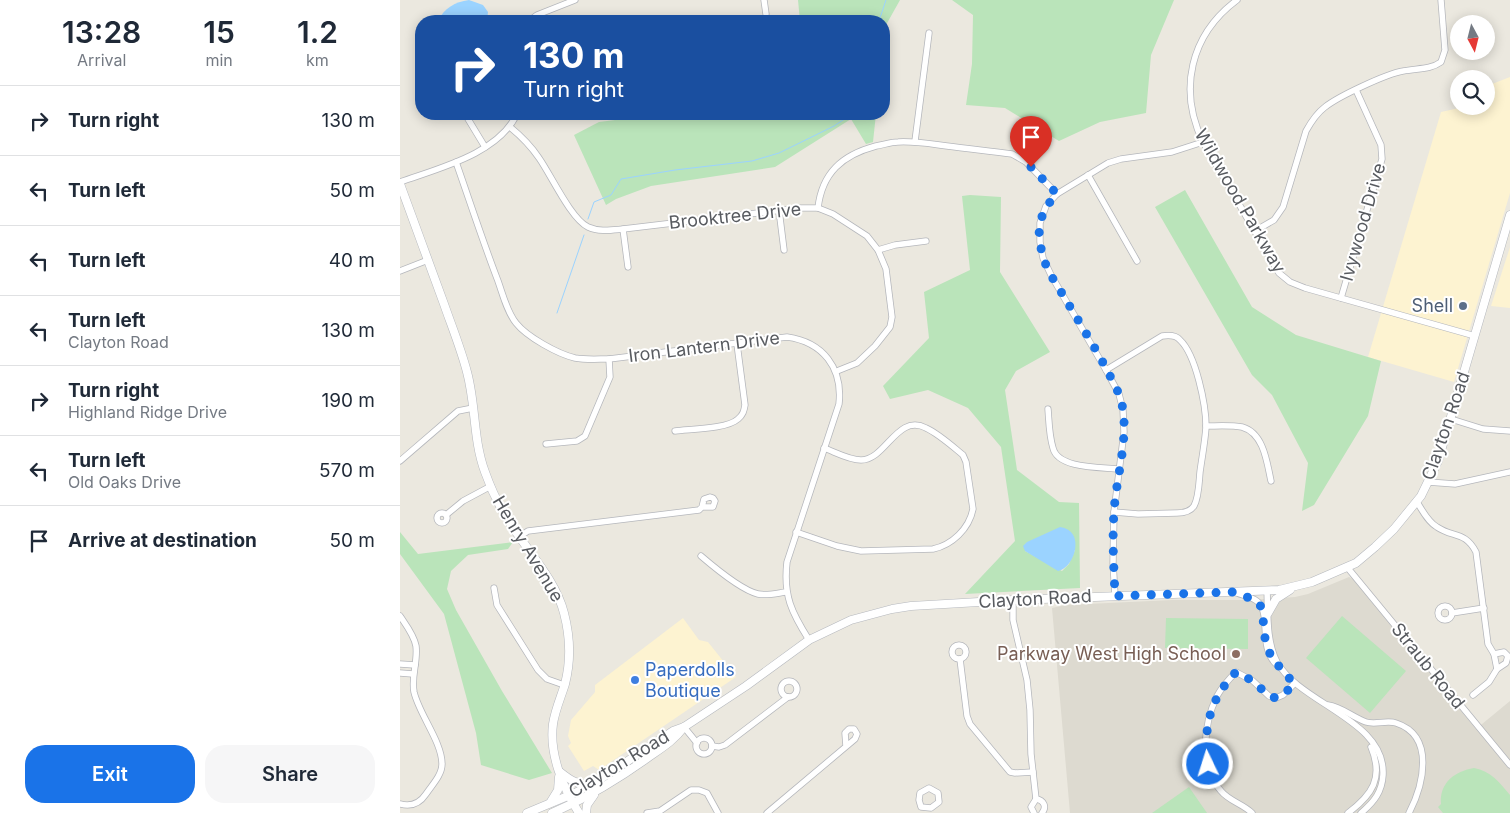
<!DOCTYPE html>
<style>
:root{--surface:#fff;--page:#f6f6f7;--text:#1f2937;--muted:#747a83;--line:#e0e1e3;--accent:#1a73e8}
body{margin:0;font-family:Inter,sans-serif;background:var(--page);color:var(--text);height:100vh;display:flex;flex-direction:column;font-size:19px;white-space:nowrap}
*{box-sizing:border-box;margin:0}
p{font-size:16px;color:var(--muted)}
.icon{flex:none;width:28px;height:28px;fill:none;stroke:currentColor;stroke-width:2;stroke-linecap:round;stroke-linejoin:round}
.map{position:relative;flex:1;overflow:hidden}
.details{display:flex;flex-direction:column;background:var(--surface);width:400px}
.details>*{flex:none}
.banner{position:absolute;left:15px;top:15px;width:475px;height:105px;border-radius:20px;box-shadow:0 2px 12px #0003;background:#1a4fa0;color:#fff;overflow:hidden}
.needle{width:32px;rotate:173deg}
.fabs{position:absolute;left:1050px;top:15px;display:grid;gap:10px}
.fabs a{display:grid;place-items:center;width:45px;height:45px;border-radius:50%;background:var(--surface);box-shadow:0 2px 12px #0003;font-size:25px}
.pin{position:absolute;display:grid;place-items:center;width:42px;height:42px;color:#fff;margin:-51px -21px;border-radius:50% 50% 50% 0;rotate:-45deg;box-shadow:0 0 5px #0007}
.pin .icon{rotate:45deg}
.me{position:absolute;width:55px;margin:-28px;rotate:356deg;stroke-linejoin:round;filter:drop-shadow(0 0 4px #0008)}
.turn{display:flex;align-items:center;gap:18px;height:105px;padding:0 25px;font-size:22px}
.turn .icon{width:65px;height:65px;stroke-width:2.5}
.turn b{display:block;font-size:35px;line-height:42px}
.eta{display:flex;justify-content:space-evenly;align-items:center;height:85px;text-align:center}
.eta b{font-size:30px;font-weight:600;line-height:35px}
.button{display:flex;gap:10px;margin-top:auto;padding:10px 25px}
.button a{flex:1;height:58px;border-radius:20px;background:var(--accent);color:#fff;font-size:20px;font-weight:600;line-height:58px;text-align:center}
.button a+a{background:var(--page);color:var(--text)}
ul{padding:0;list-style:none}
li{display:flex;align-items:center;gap:15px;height:70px;padding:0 25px;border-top:1px solid var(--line)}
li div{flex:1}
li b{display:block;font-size:19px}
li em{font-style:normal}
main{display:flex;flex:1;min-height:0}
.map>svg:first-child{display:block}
</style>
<main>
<section class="details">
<div class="eta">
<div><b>13:28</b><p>Arrival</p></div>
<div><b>15</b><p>min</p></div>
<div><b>1.2</b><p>km</p></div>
</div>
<ul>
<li><svg class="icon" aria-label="right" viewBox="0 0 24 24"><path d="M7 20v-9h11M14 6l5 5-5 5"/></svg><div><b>Turn right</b></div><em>130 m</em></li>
<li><svg class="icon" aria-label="left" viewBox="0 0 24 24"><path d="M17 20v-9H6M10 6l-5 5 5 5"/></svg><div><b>Turn left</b></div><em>50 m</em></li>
<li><svg class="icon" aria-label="left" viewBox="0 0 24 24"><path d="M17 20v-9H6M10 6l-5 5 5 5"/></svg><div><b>Turn left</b></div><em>40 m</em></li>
<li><svg class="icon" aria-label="left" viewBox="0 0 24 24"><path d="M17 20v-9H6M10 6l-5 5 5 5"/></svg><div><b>Turn left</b><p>Clayton Road</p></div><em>130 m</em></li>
<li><svg class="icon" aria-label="right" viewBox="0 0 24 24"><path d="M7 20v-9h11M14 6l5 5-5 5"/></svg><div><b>Turn right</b><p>Highland Ridge Drive</p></div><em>190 m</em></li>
<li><svg class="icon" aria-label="left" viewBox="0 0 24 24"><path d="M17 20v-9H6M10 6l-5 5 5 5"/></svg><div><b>Turn left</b><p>Old Oaks Drive</p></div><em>570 m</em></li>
<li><svg class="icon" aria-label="arrive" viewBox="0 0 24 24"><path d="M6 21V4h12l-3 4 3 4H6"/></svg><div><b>Arrive at destination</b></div><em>50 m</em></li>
</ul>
<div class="button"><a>Exit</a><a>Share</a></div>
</section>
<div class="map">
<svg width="1110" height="813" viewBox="0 0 1110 813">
<rect width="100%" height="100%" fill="#ebe8df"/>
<g fill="#fdf3d1">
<polygon points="1110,77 1110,193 1054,382 968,357 1041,112 1068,106 1086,106 1086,102 1093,100 1092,84"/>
<polygon points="1110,247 1110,308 1091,306"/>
<polygon points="283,618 299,640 308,642 336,677 199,770 193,766 184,771 168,746 171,743 168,736 171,720 195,692 195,685"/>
</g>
<polygon fill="#dddad0" points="949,577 955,580 1076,729 1110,701 1110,813 670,813 652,608 666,605 772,600 849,600 895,597 908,594"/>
<g fill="#bae4ba" fill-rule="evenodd">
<polygon points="398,0 500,0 486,25 484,43 484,21 400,21"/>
<polygon points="552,0 774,0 751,55 746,113 700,122 659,141 605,108 566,105 572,64 573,15"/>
<polygon points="263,114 476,114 473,142 466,144 451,119 375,167 251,186 216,199 206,205 174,135 199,122"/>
<polygon points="785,190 852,307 896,335 981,361 968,416 914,505 902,511 908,463 872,395 852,375 755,207"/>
<path d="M570,195L601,197L600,272L650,352L616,371L605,390L617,470L659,502L679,503L680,588L565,594L615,541L601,447L568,408L528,390L490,399L483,386L529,338L524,292L570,270L562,196ZM675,550L669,564L662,571L625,551Z"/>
<polygon points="0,532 18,554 113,542 108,549 68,555 51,571 47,589 56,610 102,691 152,773 129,780 81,765 76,733 44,614 0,554"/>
<polygon points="942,616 1006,671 970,713 906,658"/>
<polygon points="766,618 848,619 848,649 765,648"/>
<path d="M1074,768C1091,771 1099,782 1110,795V813H1043L1038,807L1041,804C1039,783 1055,771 1074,768Z"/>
<polygon points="789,787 807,813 752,813"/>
</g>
<g fill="#9bd3ff">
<path d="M69,0L83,5L88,12L87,21H38C44,8 55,2 69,0Z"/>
<path d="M660,527C686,530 675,568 658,571L625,551L623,546L627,542Z"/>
</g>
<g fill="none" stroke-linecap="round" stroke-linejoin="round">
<g stroke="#9bd3ff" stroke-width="1">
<polyline points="479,21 486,0"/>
<polyline points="188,219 194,202 211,195 221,179 275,170 352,161 379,153 434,126 452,114"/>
<polyline points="157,313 184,235"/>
</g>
<g stroke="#b5b7bc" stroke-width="7">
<g id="street">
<polyline points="364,0 366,14"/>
<path d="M837,0C790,35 778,90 803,142L879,273L890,282L905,288L1075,336"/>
<polyline points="129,21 137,15 175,0"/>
<polyline points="65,114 85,147"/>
<path d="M110,127C121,136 131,146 139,158C151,175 171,219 188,227C199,232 211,230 223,229L399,208H418L433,214L467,236L478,250L486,269L492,317L490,327L475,346L457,363L437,371"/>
<polyline points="515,141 529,33"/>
<path d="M56,162C70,202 83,242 98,281C103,295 107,312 116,323C127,337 158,354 175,358C186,360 198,359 209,359L387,337C423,342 443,368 439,404L387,562C383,596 392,613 409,640"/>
<polyline points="688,175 737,261"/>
<path d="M0,182C39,168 98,154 117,114"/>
<path d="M418,208C422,173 442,155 476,146C483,145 491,142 498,142C515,141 531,144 547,146C569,149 590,151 612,154L626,162L657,194"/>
<polyline points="379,210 384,250"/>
<polyline points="223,229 228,267"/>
<path d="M855,231L874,220L883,207L906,131C911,122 917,113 925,107C939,96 986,74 1003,71C1017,68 1030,70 1041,62L1045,50L1041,0"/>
<polyline points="478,250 495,245 526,241"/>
<polyline points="0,271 28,260"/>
<polyline points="941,298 982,159 981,145 956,90"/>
<path d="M706,370L762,336C769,335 776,335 780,340C796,355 806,405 806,427C805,442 802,457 800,472C799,482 799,497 794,506C790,512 784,513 777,513L738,514L714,512"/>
<path d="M648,409C649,421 649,435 653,448C658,469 701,467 719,469"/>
<polyline points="1051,419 1083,429 1110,431"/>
<path d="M806,426C817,426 831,425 842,427C864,433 867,463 871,481"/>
<path d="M275,431C291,429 327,429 338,419C343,415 344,411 345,405L337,344"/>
<polyline points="146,444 177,441 185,436 210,377 209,359"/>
<polyline points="0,461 58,411 73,408"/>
<polyline points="1028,482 1055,484 1110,472"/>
<path d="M1017,502C1022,510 1028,522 1037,527C1053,538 1065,531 1076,552L1088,644L1094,654L1097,669L1089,682L1073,695"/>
<circle cx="42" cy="518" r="5"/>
<polyline points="46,515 63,501 91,486"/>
<path d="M396,532L437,546L461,551L533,549C552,545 569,529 573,509L566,462L563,455C552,446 539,434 526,428C497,413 486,460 461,460C449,460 435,452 424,448"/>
<polyline points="119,537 128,531 299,510 302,507 313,507 315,501 313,498 310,497 304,499 302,507"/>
<path d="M301,556C315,568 341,590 358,594C367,596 378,593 386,592"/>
<polyline points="947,567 1110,765"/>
<polyline points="94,588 97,605 138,670 147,679 164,685"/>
<path d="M867,590C868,613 866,641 877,662C900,704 986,720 983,775C982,792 974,802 961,813"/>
<path d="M837,593C844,596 854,597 859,603C871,617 858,648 877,665"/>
<polyline points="715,595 713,563 714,512 724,432 723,410 719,394 706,370 651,275 643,258 640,242 640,223 646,206 657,194 708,163 721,159 772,152 803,142"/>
<polyline points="613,600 613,620 627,680 630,710 631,754 636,799"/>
<circle cx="1045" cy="613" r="7"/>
<polyline points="1052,613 1084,608"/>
<path d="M0,616C6,625 14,635 16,646C18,662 11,676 14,692C19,714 42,742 42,764C42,775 32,785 26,794C20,803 11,807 0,804"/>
<circle cx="559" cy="652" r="7"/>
<polyline points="1094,654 1104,652 1108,656 1106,663 1097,669"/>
<polyline points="560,659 567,716 570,724 610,772 615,773 633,772"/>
<polyline points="0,664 15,665"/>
<polyline points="0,673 13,674"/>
<circle cx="389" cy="689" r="8"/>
<path d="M928,705C942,707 952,717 966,722C975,725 987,720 996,723C1036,736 1023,786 1009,813"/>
<polyline points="284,727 297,743"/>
<circle cx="304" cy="746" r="8"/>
<polyline points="312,746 319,747 325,745 388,697"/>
<polygon points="529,788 538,793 539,802 531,808 521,807 519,800 520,793"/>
<polyline points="247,813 260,811 291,790 299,790 307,793 318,813"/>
<polyline points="367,813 455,739 457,734 454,729 449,729 445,733 446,746"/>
<path d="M634,813L631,807L636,799C644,800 647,807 642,813"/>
<path d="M852,813C843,804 829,801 821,791C798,767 804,723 817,696C822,687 829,679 836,672L853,681L869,696L876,698L883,695L894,684"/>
<path d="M948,813C972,795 984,778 971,747"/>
</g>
</g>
<g stroke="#b5b8be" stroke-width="9">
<g id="secondary">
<path d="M0,184C15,224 29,264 44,304C52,327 61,349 67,372C76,405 73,440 85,472C92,492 102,512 114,529C132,556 156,582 164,613C170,636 171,661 165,684C161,697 155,710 153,724C149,754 163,788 179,813"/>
<polyline points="868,613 876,599 890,590"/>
<path d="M160,772C170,780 178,786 192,783"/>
<polyline points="150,803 158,790 159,777"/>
<polyline points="127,813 175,793 196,782 273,731 284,727 346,686 409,640 451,620 492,609 511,606 613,600 879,590 912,582 956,563 975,547 994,529 1021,496 1038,461 1110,215"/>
<path d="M152,813C187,798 215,781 246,759C260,749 274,741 284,727"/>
<polyline points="186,813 187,805 194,795"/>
</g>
</g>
<use href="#street" stroke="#fff" stroke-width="5.5"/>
<use href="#secondary" stroke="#fff" stroke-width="8"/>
</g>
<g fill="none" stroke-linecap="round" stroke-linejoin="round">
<path stroke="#1a73e8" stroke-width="9" stroke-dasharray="0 16.2" d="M631,167L657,194C649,202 643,211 640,223C638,233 640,246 643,256C647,272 658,286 666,300C684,330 703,360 718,392C733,427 716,475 714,512C712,540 714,568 715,596L833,592L855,600L859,603L862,609L865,638L872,660L881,668L894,684L883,695L876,698L869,696L853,681L836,672C810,699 803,727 808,764"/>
</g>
<circle fill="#5c6f8a" stroke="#fff" stroke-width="2" cx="1063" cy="306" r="5"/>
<circle fill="#8d6e63" stroke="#fff" stroke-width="2" cx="836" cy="654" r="5"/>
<circle fill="#3f7fe0" stroke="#fff" stroke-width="2" cx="235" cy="680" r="5"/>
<g text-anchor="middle" stroke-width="4" stroke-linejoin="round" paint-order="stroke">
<g font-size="18" fill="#585b60" stroke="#fff">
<text transform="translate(840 201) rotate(60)" y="6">Wildwood Parkway</text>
<text transform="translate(335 216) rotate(-6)" y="6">Brooktree Drive</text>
<text transform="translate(963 222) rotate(-74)" y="6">Ivywood Drive</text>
<text transform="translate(304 347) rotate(-7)" y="6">Iron Lantern Drive</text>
<text transform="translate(1046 426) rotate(-71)" y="6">Clayton Road</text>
<text transform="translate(128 549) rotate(59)" y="6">Henry Avenue</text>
<text transform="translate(635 599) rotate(-3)" y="6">Clayton Road</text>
<text transform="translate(1028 666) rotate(51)" y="6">Straub Road</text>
<text transform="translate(219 764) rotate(-31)" y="6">Clayton Road</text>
</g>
<g font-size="18" fill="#4e5e75" stroke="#fff" text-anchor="end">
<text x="1053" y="312">Shell</text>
</g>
<g font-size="18" fill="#785e54" stroke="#fff" text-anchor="end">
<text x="826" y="660">Parkway West High School</text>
</g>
<g font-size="18" fill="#366cbe" stroke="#fff" text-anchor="start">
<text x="245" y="676">Paperdolls<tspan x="245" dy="21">Boutique</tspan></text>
</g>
</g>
</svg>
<div class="fabs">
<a><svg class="needle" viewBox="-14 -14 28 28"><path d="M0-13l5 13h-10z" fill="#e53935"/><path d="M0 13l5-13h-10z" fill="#747a83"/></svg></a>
<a><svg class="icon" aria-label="search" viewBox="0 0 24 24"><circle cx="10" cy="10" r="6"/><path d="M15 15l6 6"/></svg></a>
</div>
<div class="pin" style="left:631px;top:167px;background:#d93025"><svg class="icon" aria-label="arrive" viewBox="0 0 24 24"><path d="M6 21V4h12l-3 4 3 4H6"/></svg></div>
<svg class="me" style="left:808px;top:764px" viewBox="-20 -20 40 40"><circle r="17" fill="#1a73e8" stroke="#fff" stroke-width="3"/><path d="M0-11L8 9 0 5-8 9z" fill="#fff"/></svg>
<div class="banner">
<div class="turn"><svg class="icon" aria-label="right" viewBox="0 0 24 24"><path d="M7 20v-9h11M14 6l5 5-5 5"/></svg><div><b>130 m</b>Turn right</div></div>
</div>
</div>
</main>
